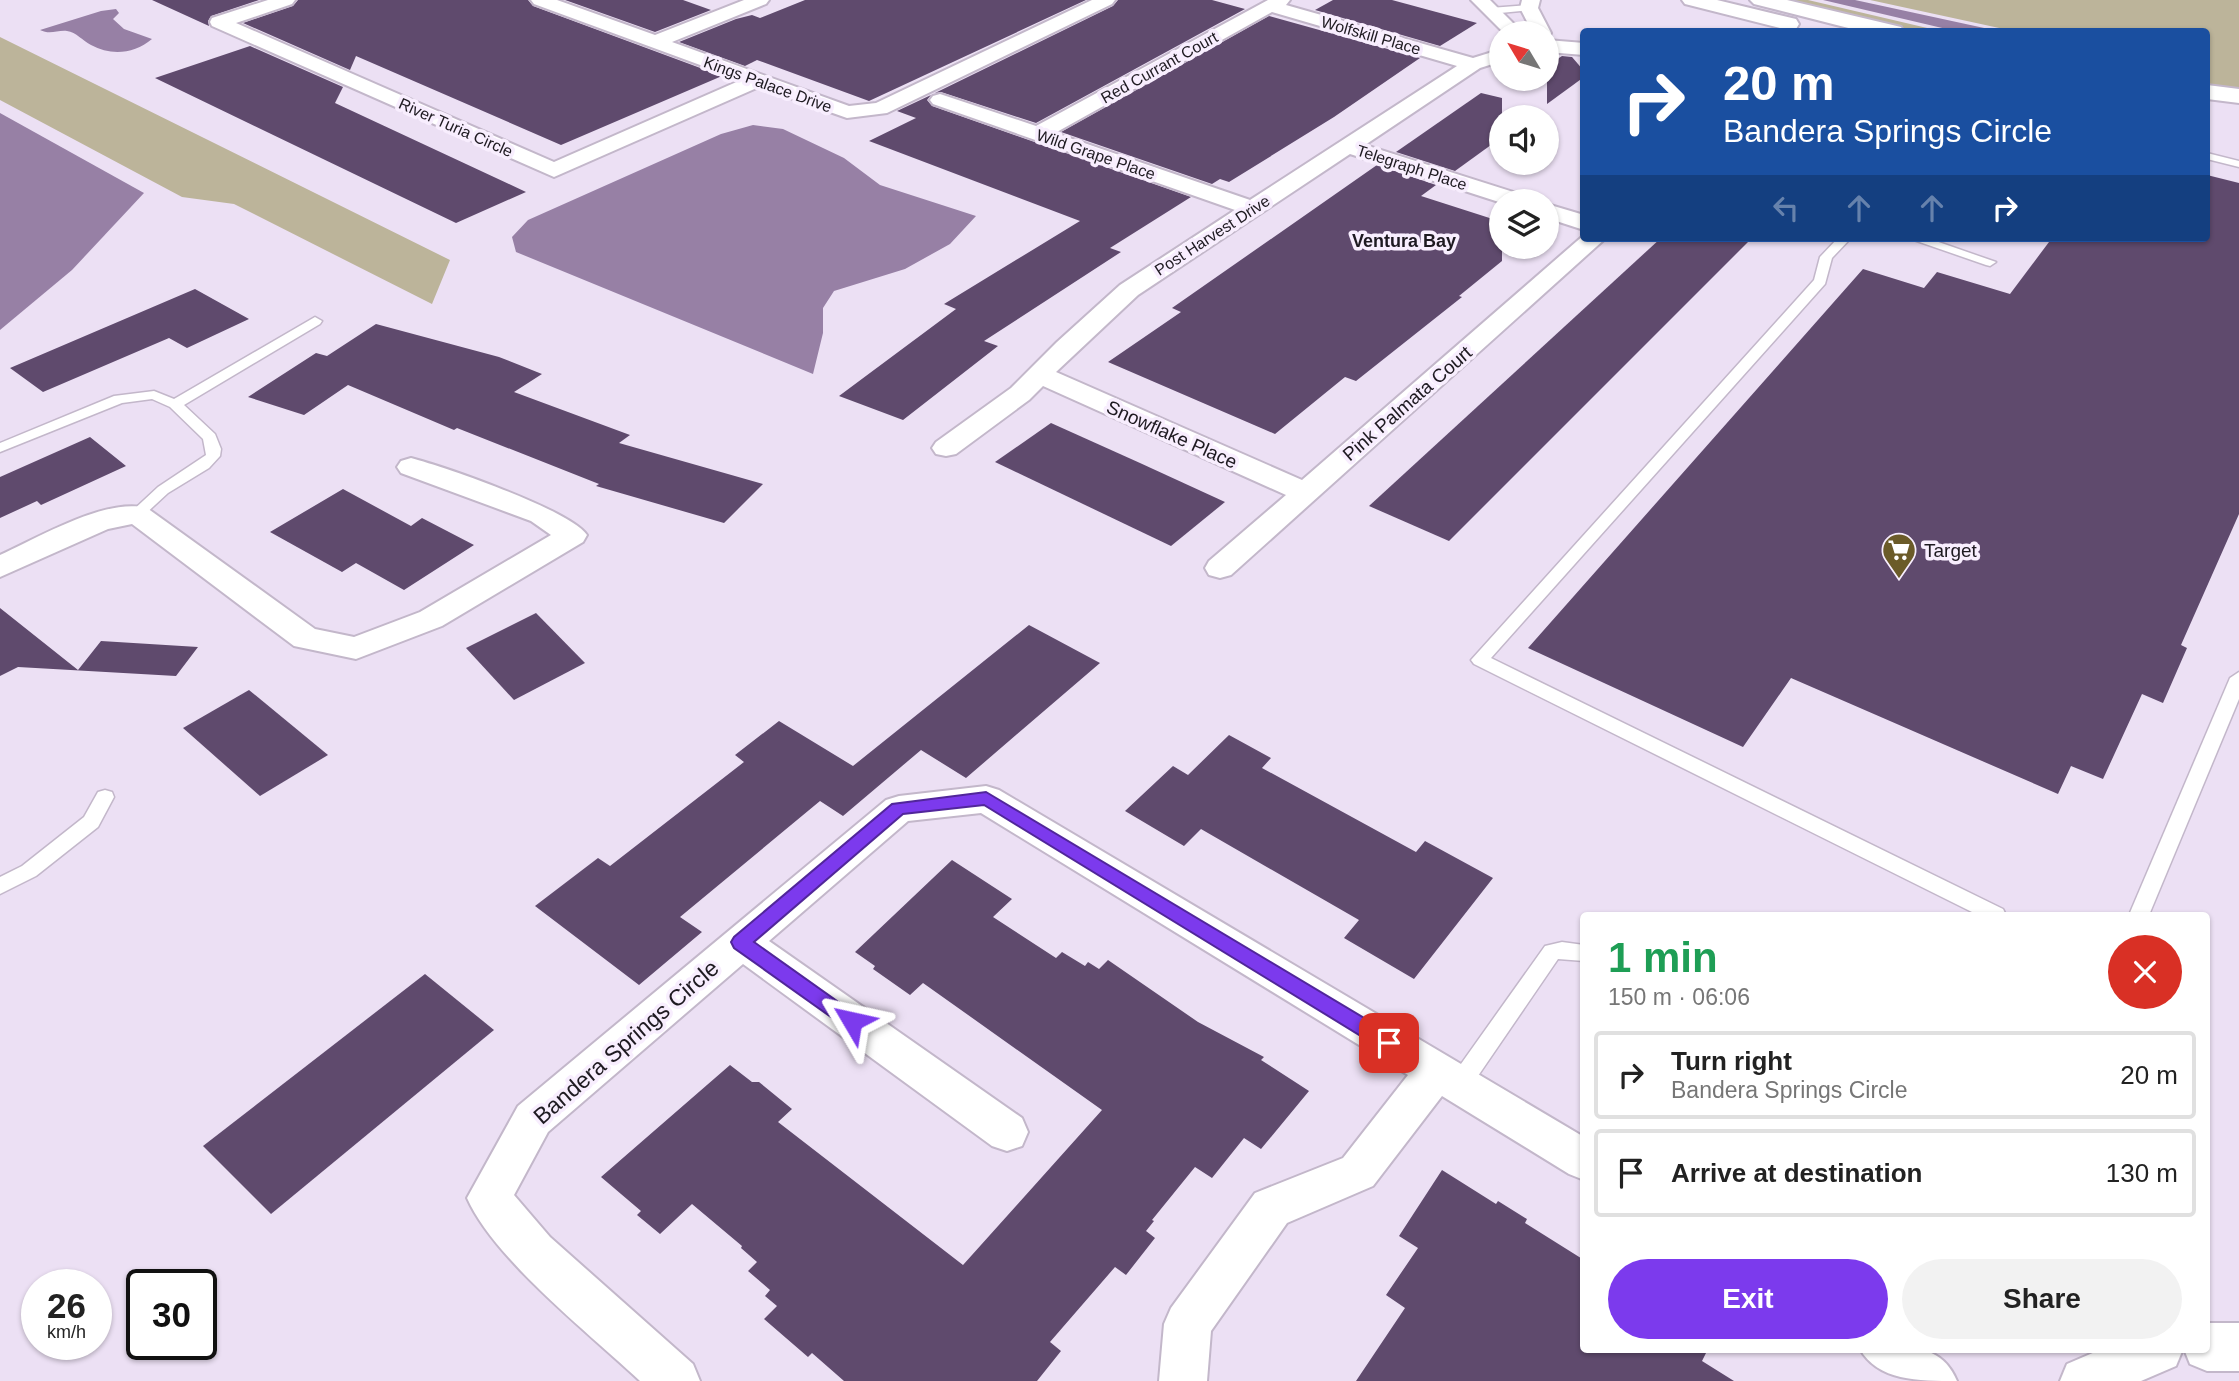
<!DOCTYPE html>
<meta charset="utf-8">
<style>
:root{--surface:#fff;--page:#f2f2f2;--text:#222;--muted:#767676;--line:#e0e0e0;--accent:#7c3aed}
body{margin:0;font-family:Helvetica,sans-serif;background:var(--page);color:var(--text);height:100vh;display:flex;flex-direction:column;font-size:26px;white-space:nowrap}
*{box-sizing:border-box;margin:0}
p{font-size:23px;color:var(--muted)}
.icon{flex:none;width:38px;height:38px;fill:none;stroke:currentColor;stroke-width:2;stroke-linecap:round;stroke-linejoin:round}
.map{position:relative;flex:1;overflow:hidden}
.details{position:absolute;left:1580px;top:912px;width:630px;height:441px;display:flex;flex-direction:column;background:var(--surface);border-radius:7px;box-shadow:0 2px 5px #0004}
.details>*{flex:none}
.top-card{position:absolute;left:1580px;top:28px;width:630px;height:214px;border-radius:7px;box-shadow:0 2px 5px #0004;background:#1a4fa0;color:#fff;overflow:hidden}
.needle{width:46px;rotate:308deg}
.fabs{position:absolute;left:1489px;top:21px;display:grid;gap:14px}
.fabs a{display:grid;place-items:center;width:70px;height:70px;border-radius:50%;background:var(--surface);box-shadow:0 2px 5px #0004;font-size:35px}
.speed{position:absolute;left:21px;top:1269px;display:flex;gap:14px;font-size:35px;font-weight:700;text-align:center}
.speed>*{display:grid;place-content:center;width:91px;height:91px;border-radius:50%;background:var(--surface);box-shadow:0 2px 5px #0004;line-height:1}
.speed small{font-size:18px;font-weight:400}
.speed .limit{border:4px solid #111;border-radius:10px;background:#fff;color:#111}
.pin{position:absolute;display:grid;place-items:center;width:60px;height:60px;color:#fff;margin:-30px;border-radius:14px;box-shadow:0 4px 10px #0006}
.me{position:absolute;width:77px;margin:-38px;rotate:306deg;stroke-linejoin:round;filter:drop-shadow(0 0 5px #0008)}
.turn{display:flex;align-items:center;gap:24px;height:147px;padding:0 28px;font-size:32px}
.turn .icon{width:91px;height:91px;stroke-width:2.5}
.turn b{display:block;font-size:49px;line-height:60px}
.lanes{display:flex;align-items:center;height:66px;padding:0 28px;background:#0003;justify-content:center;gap:35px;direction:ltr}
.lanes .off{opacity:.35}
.round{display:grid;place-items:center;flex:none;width:74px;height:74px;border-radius:37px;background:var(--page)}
.head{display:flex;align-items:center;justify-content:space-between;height:119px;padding:0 28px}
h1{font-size:42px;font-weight:800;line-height:52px;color:#1e9e55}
.primary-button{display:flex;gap:14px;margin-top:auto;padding:14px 28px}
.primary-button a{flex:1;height:80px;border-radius:42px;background:var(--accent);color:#fff;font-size:28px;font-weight:800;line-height:80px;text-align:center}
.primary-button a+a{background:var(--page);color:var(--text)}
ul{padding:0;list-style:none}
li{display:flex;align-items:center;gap:21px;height:88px;margin:0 14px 10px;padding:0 14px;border:4px solid var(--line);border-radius:7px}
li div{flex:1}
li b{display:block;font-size:26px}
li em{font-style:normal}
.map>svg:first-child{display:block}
</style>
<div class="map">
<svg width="2239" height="1381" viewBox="0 0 2239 1381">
<rect width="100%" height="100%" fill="#ece0f4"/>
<g fill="#bcb49a">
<polygon points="1778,0 1808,0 1940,31 1911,31"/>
<polygon points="1870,0 2239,0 2239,91 2207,88 2207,32 2013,31"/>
<polygon points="0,37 450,260 432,304 234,204 182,197 0,100"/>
</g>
<g fill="#9780a5">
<polygon points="1823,0 1855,0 1998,31 1955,31"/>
<path d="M116,9L119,13L113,19L124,29L152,39C134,54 111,56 91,45C83,41 76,32 67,31C57,30 50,35 40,30L101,11Z"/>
<polygon points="0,113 144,193 72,270 0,330"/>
<polygon points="753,125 783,129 844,158 880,185 976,216 950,244 905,269 834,291 823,308 823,333 813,374 516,252 512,237 528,220 721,134"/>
</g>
<g fill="#5f4a6d">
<polygon points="152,0 259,0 211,16 208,21 209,26"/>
<polygon points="298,0 528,0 533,6 722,76 561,145 356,56 350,70 243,23 293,6"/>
<polygon points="565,0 683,0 711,10 655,32"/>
<polygon points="805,0 1086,0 869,101 757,60 745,66 679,42 736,19 752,15 760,18"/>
<polygon points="1118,0 1212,0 1245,9 1036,123 941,92 935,93 1113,6"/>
<polygon points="1333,0 1392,0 1477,23 1440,46 1315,10"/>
<polygon points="1269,16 1420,58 1334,117 1229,182 1220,179 1212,184 1061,132"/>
<polygon points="250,46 343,87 335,103 526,192 456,223 155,78"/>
<polygon points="1562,56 1572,57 1584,71 1584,77 1547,104 1547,66"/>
<polygon points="1481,93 1502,98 1502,137 1455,171 1396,152"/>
<polygon points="931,95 927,100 932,106 1191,197 1110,248 1121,252 984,341 998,346 903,420 839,396 956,309 944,304 1080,221 869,141 916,118 897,111"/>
<polygon points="1377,165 1436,185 1421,196 1502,222 1502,261 1459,296 1462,297 1356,381 1345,377 1275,434 1108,362 1181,312 1172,308"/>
<polygon points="2207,175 2239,183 2239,514 2181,645 2187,648 2163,703 2142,694 2103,779 2071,766 2058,794 1791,678 1743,747 1528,648 1863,269 1924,288 1937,272 2010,294 2052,238 2207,238"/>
<polygon points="1661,238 1752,238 1449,541 1369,506"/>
<polygon points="195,289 249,319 187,348 169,338 43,392 10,368"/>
<polygon points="376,324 499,357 542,374 514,392 630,435 619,443 763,484 724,523 596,486 599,484 457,428 454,430 348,385 304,415 248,397 316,353 327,356"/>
<polygon points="1051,423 1140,463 1225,502 1171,546 995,462"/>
<polygon points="90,437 126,466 41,505 37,501 0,518 0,477"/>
<polygon points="343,489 411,526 422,518 474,545 404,590 356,563 342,572 270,532"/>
<polygon points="0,608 78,670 101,641 198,647 176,676 18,667 0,676"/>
<polygon points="536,613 585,663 514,700 466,648"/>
<polygon points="1029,625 1100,663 966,778 921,750 843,816 820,801 680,917 702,932 639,985 535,906 598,858 610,866 744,762 735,755 779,721 853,766"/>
<polygon points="249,690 328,755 260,796 183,728"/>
<polygon points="1229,735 1271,758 1262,768 1416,852 1425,841 1493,878 1414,979 1344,938 1359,920 1201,829 1184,846 1125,811 1173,766 1188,775"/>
<polygon points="952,860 1012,899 993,917 1056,958 1062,952 1085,966 1088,962 1099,969 1108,960 1198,1022 1264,1057 1261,1060 1309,1091 1261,1149 1244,1138 1212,1178 1195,1167 1152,1220 1154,1221 1146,1231 1155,1238 1126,1275 1115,1267 1050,1342 1061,1351 1037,1381 844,1381 812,1353 808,1357 764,1319 777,1306 765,1296 770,1290 748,1271 757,1262 741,1248 742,1246 692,1204 660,1234 637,1215 641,1211 601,1177 730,1065 752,1082 759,1082 792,1109 778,1122 963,1265 1102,1110 923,983 910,995 873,969 875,966 855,952"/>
<polygon points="425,974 494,1030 271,1214 203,1146"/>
<polygon points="1442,1170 1496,1204 1498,1201 1527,1219 1525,1223 1584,1260 1584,1349 1708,1349 1702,1361 1734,1381 1356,1381 1405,1308 1386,1295 1418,1248 1399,1236"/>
</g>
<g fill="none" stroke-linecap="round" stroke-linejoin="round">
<g stroke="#c3b7ca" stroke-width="3">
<g id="service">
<polygon points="1529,5 1534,8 1532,10 1490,14 1485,11 1490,8"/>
<polygon points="2207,153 2239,161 2239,167 2207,159"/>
<polygon points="1838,238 1851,238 1832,258 1825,284 1491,658 2003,909 2006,915 1978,915 1474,664 1471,660 1814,280 1820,257"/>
<polygon points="1908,238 1927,238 1996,262 1990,266 1986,265"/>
<polygon points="315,317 322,321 320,324 184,405 215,434 221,449 220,456 209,468 168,493 142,517 132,517 129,514 158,487 206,455 203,439 170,407 152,399 122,403 0,452 0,443 114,396 154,391 174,399"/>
<polygon points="2239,672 2239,699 2149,915 2129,915 2230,678"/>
<polygon points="105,790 112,792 114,797 98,827 36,876 0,894 0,877 22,866 84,817 98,792"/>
<polygon points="1562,942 1584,945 1584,961 1558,959 1467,1092 1459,1095 1451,1092 1448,1085 1451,1078 1545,946"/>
</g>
</g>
<g stroke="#c3b7ca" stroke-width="4">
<g id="minor">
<polygon points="268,0 295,0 292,4 236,23 554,162 741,80 534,4 531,0 557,0 655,35 744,0 769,0 766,4 672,42 849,106 876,103 1092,0 1115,0 1112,4 887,113 847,118 759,87 554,177 212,26 210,22 212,18"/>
<path d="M1268,0H1290L1286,5L1473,58L1502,49V61L1480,68L1365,145L1526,196L1529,201L1502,203L1350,154L1138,295L1056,372L1302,480L1584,235V238H1606L1231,575L1220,578L1209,575L1205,568L1209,561L1286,495L1043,386L1029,400L956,454L946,456L936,454L932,448L936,442L1011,388L1057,342L1120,285L1235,210L933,104L930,100L933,96L940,94L1036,126ZM1272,12L1457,66L1250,200L1055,133Z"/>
<polygon points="1471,0 1490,0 1523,33 1504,33"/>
<polygon points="1522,0 1540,0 1538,8 1551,33 1549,37 1547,33 1533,33 1520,8"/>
<polygon points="1547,40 1584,43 1584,55 1547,52"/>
<polygon points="1547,204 1584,215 1584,230 1547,218"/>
<path d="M411,458C445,467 570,510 587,535L583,542L442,626L356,659L294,646L132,524L108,529L0,577V555C38,538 106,497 147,508L315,629L354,637L420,612L551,535L531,521L401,473L397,467L401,461Z"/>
<path d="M986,786L999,790L1584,1137V1180L1569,1174L1442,1096L1373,1186L1287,1223L1211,1331L1207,1381H1159L1164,1324L1171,1308L1255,1193L1343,1158L1408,1075L981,813L908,821L769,941L1022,1118L1028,1132L1022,1146L1007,1151L992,1146L743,964L548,1132L514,1195L550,1237L693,1364L700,1381H640C590,1334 494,1259 467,1198L518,1106L886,800L899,796Z"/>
<polygon points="2207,1323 2239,1323 2239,1371 2207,1371 2190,1364 2184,1349 2207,1349"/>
<path d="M1860,1349C1900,1349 1939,1338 1957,1381C1918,1381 1878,1381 1860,1349Z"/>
<polygon points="2102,1349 2183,1349 2176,1366 2141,1381 2060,1381 2067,1364"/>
</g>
</g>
<g stroke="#c3b7ca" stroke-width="4">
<g id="tertiary">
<polygon points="1682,0 1717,0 1796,19 1799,24 1796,29 1788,30 1685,4"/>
<polygon points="1750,0 1787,0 1901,27 1904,32 1864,32 1754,4"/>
<polygon points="2207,85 2239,89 2239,103 2207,99"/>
</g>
</g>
<use href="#service" fill="#fff" fill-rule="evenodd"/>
<use href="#minor" fill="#fff" fill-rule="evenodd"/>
<use href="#tertiary" fill="#fff" fill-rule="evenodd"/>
</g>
<polygon fill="#7c3aed" stroke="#51269a" stroke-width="2" points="986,792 1396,1037 1399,1043 1396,1049 1389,1051 1382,1049 984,805 903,814 754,942 858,1016 861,1021 858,1027 852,1030 845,1027 734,948 731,942 734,937 892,804"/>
<defs>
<g id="supermarket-pin" transform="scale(1.75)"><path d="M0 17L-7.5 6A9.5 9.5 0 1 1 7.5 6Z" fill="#6b5b29" stroke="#f8eefe"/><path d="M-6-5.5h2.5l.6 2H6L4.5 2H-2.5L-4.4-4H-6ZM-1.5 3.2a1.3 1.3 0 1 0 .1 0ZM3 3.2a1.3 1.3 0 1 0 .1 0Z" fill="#fff"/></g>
</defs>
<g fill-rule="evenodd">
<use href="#supermarket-pin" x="1899" y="550"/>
</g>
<g text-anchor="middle" stroke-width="7" stroke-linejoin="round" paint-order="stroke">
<g font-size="16" fill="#1e1a21" stroke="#f8eefe">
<text transform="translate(1371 35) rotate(16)" y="6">Wolfskill Place</text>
<text transform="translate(1159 67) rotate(-29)" y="6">Red Currant Court</text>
<text transform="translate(768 84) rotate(20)" y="6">Kings Palace Drive</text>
<text transform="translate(456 127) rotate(24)" y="6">River Turia Circle</text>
<text transform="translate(1096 154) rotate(19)" y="6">Wild Grape Place</text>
<text transform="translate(1412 167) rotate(18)" y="6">Telegraph Place</text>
<text transform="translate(1212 235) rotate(-33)" y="6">Post Harvest Drive</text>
</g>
<g font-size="18" font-weight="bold" fill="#1e1a21" stroke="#f8eefe">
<text x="1404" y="247">Ventura Bay</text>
</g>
<g font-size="19" fill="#1e1a21" stroke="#f8eefe">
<text transform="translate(1407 403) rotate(-41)" y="7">Pink Palmata Court</text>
<text transform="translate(1172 434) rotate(24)" y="7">Snowflake Place</text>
</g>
<g font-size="19" fill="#1e1a21" stroke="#f8eefe" text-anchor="start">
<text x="1924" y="557">Target</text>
</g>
<g font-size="23" fill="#1e1a21" stroke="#f8eefe">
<text transform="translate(626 1042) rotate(-41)" y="8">Bandera Springs Circle</text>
</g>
</g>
</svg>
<div class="fabs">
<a><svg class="needle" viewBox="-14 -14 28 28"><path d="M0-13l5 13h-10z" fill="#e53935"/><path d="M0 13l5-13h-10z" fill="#767676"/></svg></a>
<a><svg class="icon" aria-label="sound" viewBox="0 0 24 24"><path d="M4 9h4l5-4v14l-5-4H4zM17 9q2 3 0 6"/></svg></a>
<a><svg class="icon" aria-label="layers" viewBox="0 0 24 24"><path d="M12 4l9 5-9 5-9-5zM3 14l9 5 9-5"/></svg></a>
</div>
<div class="speed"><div>26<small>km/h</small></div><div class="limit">30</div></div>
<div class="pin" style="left:1389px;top:1043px;background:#d93025"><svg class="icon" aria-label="arrive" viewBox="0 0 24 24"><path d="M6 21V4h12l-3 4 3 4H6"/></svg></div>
<svg class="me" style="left:852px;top:1021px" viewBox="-20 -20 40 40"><path d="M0-17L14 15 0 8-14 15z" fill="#7c3aed" stroke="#fff" stroke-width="4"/></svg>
<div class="top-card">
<div class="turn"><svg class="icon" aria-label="right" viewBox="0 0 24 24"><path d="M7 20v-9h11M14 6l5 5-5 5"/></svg><div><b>20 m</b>Bandera Springs Circle</div></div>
<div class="lanes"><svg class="icon off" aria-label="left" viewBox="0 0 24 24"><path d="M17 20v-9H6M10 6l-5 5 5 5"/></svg><svg class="icon off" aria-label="ahead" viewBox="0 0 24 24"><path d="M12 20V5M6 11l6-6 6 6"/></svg><svg class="icon off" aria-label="ahead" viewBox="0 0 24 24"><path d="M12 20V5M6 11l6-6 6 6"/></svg><svg class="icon" aria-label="right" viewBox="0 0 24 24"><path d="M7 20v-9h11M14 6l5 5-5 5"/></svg></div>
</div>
<section class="details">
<div class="head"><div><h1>1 min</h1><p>150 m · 06:06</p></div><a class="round" style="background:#d93025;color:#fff"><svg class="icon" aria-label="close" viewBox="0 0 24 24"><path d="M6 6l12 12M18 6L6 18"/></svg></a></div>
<ul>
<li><svg class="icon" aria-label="right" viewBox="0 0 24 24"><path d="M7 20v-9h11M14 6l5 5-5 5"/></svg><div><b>Turn right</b><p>Bandera Springs Circle</p></div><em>20 m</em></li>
<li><svg class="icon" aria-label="arrive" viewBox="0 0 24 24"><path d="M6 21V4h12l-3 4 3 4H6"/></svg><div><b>Arrive at destination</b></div><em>130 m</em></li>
</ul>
<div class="primary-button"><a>Exit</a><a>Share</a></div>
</section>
</div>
